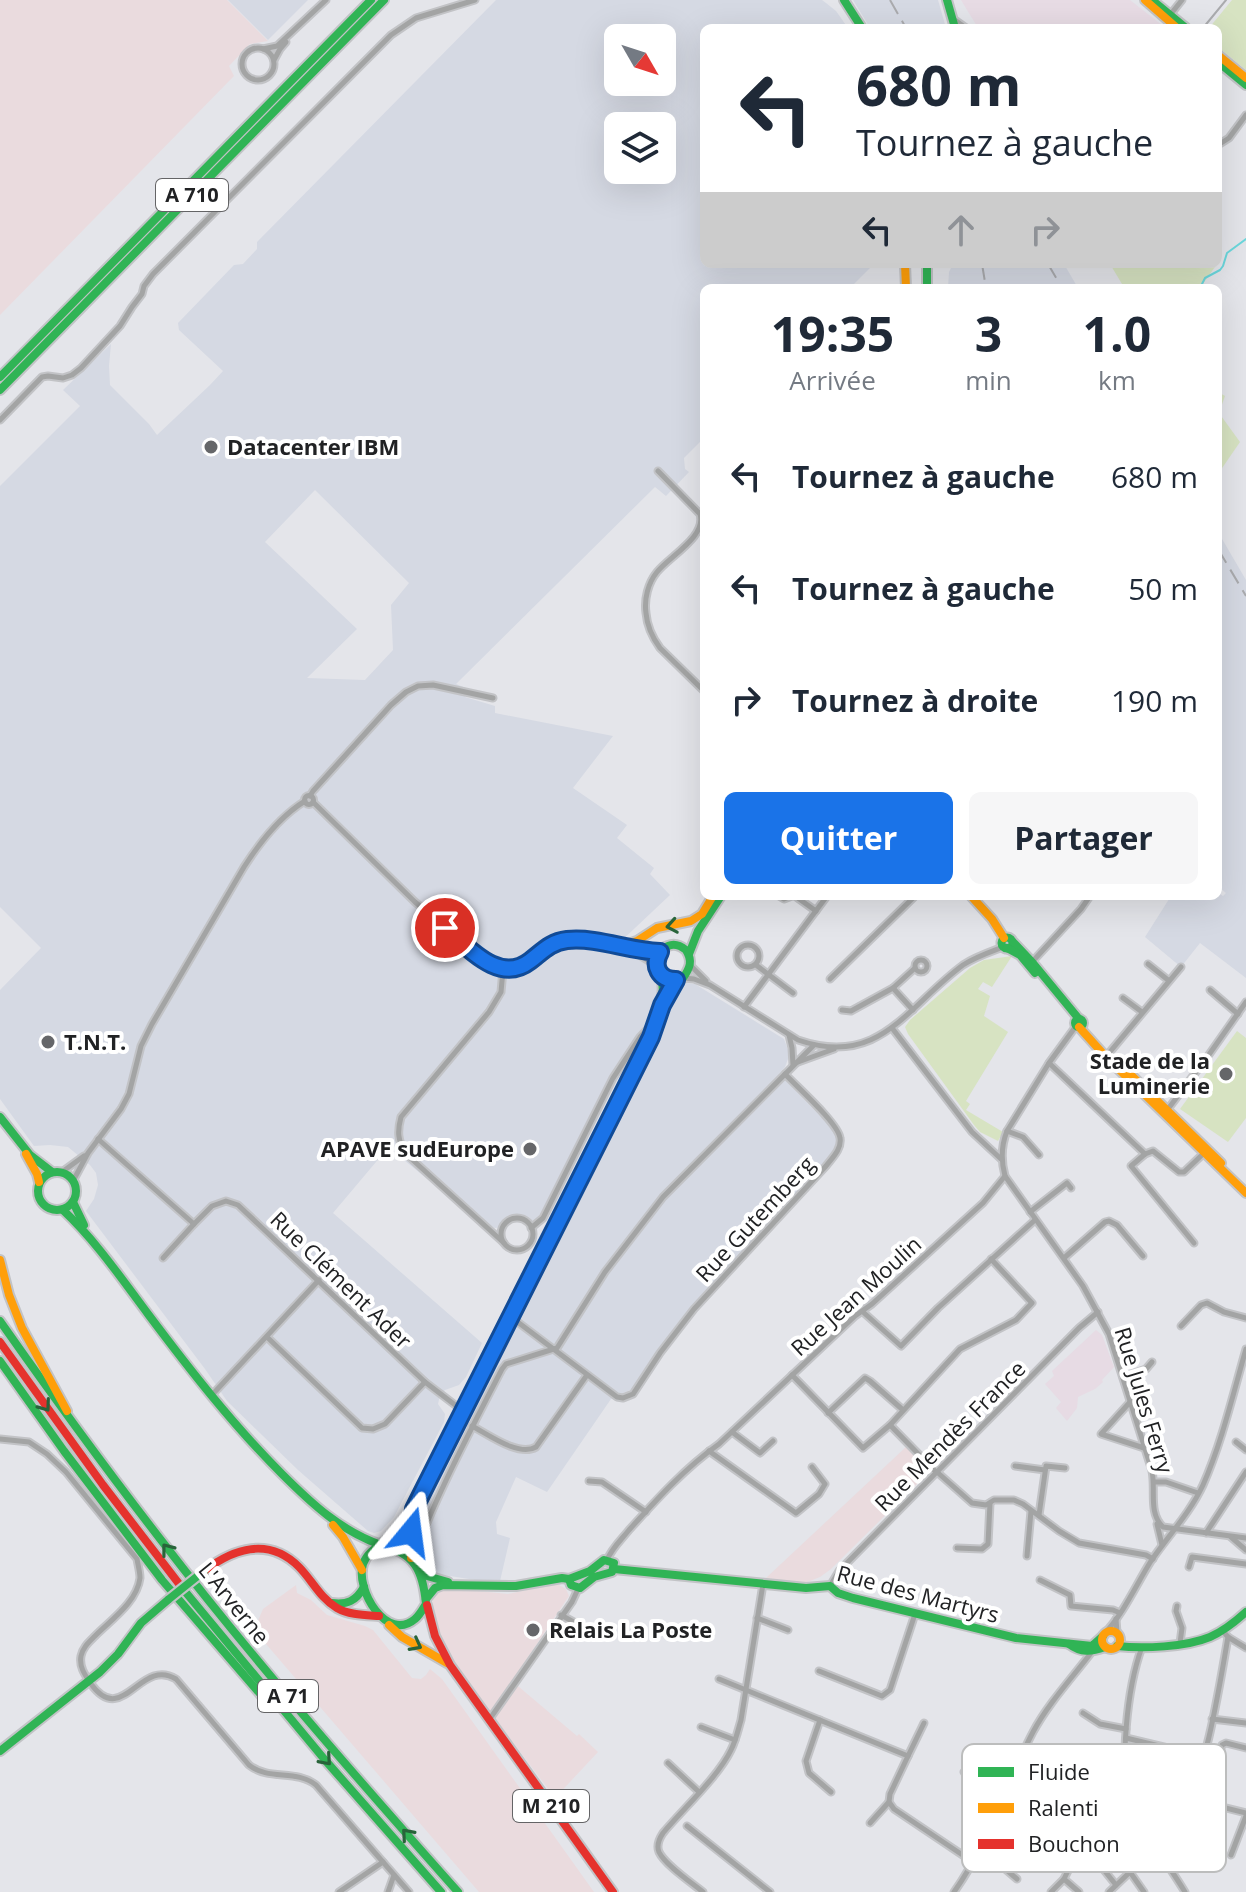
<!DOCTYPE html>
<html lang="fr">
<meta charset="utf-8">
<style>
:root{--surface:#fff;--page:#f6f6f7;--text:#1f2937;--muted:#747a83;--accent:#1a73e8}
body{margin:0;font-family:"Open Sans",sans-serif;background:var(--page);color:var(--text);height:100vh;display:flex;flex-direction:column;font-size:30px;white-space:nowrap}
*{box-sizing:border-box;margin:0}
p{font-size:26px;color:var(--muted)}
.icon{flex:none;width:44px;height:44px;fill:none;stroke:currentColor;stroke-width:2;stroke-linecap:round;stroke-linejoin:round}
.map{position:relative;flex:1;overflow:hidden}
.sheet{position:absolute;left:700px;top:284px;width:522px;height:616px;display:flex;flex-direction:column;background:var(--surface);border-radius:12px;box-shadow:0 8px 32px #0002}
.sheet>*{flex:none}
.top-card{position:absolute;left:700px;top:24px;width:522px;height:244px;border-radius:12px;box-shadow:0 8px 32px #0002;background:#fff;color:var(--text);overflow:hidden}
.needle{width:52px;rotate:129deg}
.controls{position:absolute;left:604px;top:24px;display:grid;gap:16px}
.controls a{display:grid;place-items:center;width:72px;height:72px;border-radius:12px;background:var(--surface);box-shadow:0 8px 32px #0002;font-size:40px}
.pin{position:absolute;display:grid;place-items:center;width:68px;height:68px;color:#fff;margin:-34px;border:4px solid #fff;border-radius:50%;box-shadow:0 2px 8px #0007}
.me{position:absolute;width:88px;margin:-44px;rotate:16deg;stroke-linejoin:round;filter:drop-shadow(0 0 6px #0008)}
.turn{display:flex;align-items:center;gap:28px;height:168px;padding:0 24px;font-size:36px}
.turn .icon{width:104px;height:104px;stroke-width:2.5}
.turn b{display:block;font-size:56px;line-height:68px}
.lanes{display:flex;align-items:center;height:76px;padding:0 24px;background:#0003;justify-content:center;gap:40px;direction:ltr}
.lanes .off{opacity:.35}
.eta{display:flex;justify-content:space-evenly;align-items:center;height:136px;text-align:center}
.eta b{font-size:48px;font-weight:700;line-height:56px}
.cta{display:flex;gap:16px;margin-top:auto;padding:16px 24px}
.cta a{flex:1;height:92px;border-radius:12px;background:var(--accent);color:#fff;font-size:32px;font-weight:700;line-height:92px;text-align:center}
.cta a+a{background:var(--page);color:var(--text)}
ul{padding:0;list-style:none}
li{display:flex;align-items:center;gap:24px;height:112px;padding:0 24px}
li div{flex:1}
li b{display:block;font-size:30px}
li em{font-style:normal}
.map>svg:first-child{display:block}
</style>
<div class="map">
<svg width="1246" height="1892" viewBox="0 0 1246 1892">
<rect width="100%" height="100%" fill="#e4e5ea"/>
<g fill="#eadbde">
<polygon points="0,0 227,0 268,41 250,44 229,66 234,76 0,315"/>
<polygon points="906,1447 929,1472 831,1569 820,1577 805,1583 766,1578"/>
<polygon points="296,1585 297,1593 311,1600 327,1615 365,1626 373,1630 412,1678 421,1679 426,1675 430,1669 442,1679 594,1892 479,1892 254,1630 263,1609"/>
<polygon points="550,1585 559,1585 566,1589 569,1596 512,1681 577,1736 579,1734 598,1752 555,1798 451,1660 436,1630 432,1602 436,1592 448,1588 508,1594"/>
</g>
<g fill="#d5d9e3" fill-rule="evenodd">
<polygon points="228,0 308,0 268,40"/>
<path d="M496,0H822L826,3L836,11L848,28H704V264H874L850,288H704V438L684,458L685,469L689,472L666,496L655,487L456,684L466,688L465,697L495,706V713L613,736L573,788L627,825L617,838L654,868L650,874L670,895L618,944L629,948L656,966L663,983L656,1021L620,1066L543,1218L531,1228L526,1222L517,1219L509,1221L503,1227L495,1228L484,1225L399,1156L392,1143L333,1213L482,1343L466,1377L459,1385L445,1390L440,1395L438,1404L445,1414L444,1422L394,1517L381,1531L374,1533L368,1531L298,1470L227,1401L205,1369L86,1211L94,1199L98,1185L96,1173L90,1165L68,1147L50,1145L34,1146L0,1099V990L41,948L0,907V486L80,406L63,390L111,344L109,366L110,385L149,424L157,435L210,385L223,371L179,330L178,323L234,265L243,264L257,249V242ZM618,38H662V82H618ZM618,126H662V170H618ZM315,490L409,583L391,605L393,650L365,680L307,678L357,629L265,542Z"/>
<polygon points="853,0 938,0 946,28 870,28"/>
<polygon points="953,264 1064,264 1078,288 948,288 949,272"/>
<polygon points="1218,532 1246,580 1246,978 1200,943 1181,967 1145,937 1171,896 1218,896 1218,893 1223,896 1226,893 1218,886"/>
<polygon points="686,983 695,984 784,1039 789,1052 788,1059 785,1067 779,1074 831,1127 836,1134 837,1142 834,1152 678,1323 654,1356 632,1389 611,1399 547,1492 516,1477 496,1522 497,1534 510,1538 500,1581 488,1582 431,1573 425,1569 417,1556 414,1545 414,1528 682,986"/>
</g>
<g fill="#e7dbe4">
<polygon points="961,0 1130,0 1162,25 1159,28 978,28"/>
<polygon points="1096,1330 1102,1335 1114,1367 1102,1380 1103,1382 1095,1389 1078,1397 1077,1408 1067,1421 1056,1408 1061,1402 1045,1384 1054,1376 1052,1371"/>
</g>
<g fill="#d7e3c2">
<polygon points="1232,0 1246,0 1246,70 1218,47 1218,28 1209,28"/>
<polygon points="1110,264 1217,264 1200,288 1117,288 1122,284"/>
<polygon points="1218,392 1225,396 1219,413 1240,442 1218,474"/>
<polygon points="1012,956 992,987 983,982 978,989 990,996 984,1016 1008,1032 966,1101 970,1104 966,1110 1003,1132 998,1141 980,1132 974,1125 908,1034 905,1027 910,1020 970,968 984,960"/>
<polygon points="1237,1031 1246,1038 1246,1118 1228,1142 1180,1109"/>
</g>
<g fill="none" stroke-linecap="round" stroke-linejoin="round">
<polyline stroke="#6bd7dc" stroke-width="2" points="1200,288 1205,278 1220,270 1223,266 1227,253 1246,239"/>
<g stroke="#c2c3c6" stroke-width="9">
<g id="street">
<polyline points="1170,15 1182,0"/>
<polyline points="952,18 966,28"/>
<circle cx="258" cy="64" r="16"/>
<polyline points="263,49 277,46 326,0"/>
<polyline points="274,60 280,49 286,42"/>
<polyline points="1218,145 1229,138 1246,115"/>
<polyline points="0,420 42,377 48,376 63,378 72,375 81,368 120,326 132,307 142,294 144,286 153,274 391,35 416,18 475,0"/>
<path d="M658,471L700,514C707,536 670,556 657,572C648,583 644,599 646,613C647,626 652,637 660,648L704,691"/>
<circle cx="309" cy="800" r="4.5"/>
<polyline points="310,796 313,791 391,705 406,692 418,686 433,685 493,698"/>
<path d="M313,802L415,902L489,963C533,983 530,944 566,940C598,936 628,951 659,952"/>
<polyline points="779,896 784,899 792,896"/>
<polyline points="795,896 816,911"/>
<circle cx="748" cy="956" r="11"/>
<polyline points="633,951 655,965"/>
<circle cx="921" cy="966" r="6"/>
<polyline points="1032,962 1081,909 1090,896"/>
<polyline points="1148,964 1168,980"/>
<polyline points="756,965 793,993"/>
<polyline points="691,966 706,981"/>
<path d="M503,970L501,992L489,1012L401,1117C397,1132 398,1140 405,1153L504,1243"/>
<path d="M684,978L694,979L710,985L798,1040C880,1068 906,1007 963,965C975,957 990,952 1003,947"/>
<polyline points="830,979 915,896"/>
<polyline points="893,988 915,968"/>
<polyline points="1210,990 1238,1014"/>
<polyline points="1123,998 1142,1012"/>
<polyline points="744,1007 827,896"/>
<polyline points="842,1010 851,1011 893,988 913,1010"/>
<path d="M1076,1026L1049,1063L1007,1131C1001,1146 1001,1161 1005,1176L1083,1286L1109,1334L1152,1471C1156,1490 1148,1513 1163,1527L1246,1538"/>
<polyline points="892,1028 972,1132 1001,1159"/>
<polyline points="789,1035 792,1048 793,1065"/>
<polyline points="1109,1053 1181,967"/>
<polyline points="798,1062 834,1049"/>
<polyline points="1049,1063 1145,1154"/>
<polyline points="1168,1109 1208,1056 1246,1002"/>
<polyline points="1007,1131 1023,1137 1039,1155"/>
<polyline points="98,1139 194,1224 212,1206 226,1201 238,1205 425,1382 463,1411"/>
<polyline points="1145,1154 1131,1166 1194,1243"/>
<polyline points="1145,1154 1153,1151 1179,1172 1184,1172 1204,1153"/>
<polyline points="62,1172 84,1156"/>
<path d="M73,1181L88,1153L121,1109L129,1094L141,1046L152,1024L244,867C260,842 279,817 305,801"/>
<polyline points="1030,1212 1067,1183 1071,1188"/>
<circle cx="517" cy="1234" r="16"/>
<polyline points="531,1228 543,1218 613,1078 640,1037 655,1021"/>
<polyline points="163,1258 194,1224"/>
<polyline points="1064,1258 1105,1222 1109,1221 1117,1225 1143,1256"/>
<polyline points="863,1312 901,1346 938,1308 1035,1220"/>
<path d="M511,1317L617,1397L623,1398L633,1394L660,1353L694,1309L826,1166C832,1158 842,1149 840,1138C838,1123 797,1087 785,1074"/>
<polyline points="1181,1326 1201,1305 1207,1303 1224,1312 1246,1318"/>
<polyline points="267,1337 362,1428 373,1429 385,1424 425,1382"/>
<polyline points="792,1375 863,1448 890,1425 960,1349 1016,1320 1032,1303 991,1259"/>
<polyline points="1123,1377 1146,1369 1152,1362"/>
<polyline points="211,1396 319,1280"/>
<polyline points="1131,1401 1101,1434 1144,1448"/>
<polyline points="828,1413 865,1378 870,1381 903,1410"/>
<polyline points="890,1425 936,1472"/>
<path d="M472,1426C489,1435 519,1457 536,1447L587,1375"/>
<polyline points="732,1432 760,1453 773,1441"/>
<path d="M0,1439L29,1442L47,1454L66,1472L137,1559C138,1565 140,1572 140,1578C137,1602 111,1620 95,1636C89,1642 83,1647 81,1656C79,1667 85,1675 91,1684C123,1728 140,1657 176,1679L249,1765C269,1781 296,1769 316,1785L409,1892"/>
<polyline points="1236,1442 1246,1450"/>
<polyline points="709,1451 796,1513 819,1494 825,1484 812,1467"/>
<polyline points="1015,1466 1045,1470"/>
<polyline points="937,1472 972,1503 986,1505 994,1500 1014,1500 1023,1504 1059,1531 1079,1543 1146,1555 1153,1559"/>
<polyline points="589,1481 602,1482 646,1512"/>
<polyline points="1154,1482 1166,1482 1198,1493"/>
<polyline points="1039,1515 1046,1466 1065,1468"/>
<polyline points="1157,1524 1162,1545"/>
<path d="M401,1531C409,1525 420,1526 427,1519"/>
<polyline points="1206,1533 1246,1472"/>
<polyline points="1231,1537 1246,1550"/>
<polyline points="957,1548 982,1549 988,1544 990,1503"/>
<polyline points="1027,1556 1031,1511"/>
<path d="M413,1557C438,1492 470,1431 502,1369L506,1364L557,1348L605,1272L663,1197L814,1045"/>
<path d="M607,1560C612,1548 621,1540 629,1530C657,1499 685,1468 719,1444L855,1316L872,1304L983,1203L1005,1176"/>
<polyline points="1189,1567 1192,1557 1246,1564"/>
<polyline points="1040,1580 1070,1595 1071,1606 1113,1610 1120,1613"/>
<polyline points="830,1586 839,1571 1079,1328 1098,1312"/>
<polyline points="1177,1606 1176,1611 1182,1628 1180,1643"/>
<polyline points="561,1615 588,1630"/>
<polyline points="757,1618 788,1630"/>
<polyline points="1116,1619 1117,1633"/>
<path d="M1104,1634C1124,1613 1136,1585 1151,1561C1168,1536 1190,1513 1203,1485C1222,1442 1233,1394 1246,1349"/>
<polyline points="1228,1637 1246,1648"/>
<path d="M1142,1647C1128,1685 1117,1769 1133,1807C1147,1837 1168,1864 1185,1892"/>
<polyline points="819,1671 882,1696 890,1690 915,1614"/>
<polyline points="719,1679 908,1756 890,1794 889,1802 894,1809 973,1862"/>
<polyline points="1083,1713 1100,1724 1126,1729"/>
<polyline points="1212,1719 1246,1723"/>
<polyline points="489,1720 572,1602 578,1589"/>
<polyline points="820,1720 806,1761 809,1773 831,1792"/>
<polyline points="701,1727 735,1740"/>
<polyline points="1126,1738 1214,1759 1218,1757 1222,1745 1226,1743 1246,1748"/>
<polyline points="908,1756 924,1723"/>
<polyline points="668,1763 699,1792"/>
<polyline points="964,1772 1089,1830"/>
<polyline points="1190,1799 1246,1813"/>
<polyline points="870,1823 889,1802"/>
<polyline points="687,1826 770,1892"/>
<polyline points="980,1849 1003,1867"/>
<path d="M1161,1855C1169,1847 1173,1839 1178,1829C1206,1770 1217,1702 1228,1637L1222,1630"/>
<polyline points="1231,1855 1246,1816"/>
<polyline points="1130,1872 1144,1892"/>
<polyline points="1017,1879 1003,1867 1046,1809"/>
<polyline points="1116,1885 1100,1865 1100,1862 1129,1830"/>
<polyline points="339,1892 383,1862"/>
<polyline points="388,1892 394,1875"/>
<path d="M703,1892C692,1883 665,1865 659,1852C656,1845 659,1839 663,1833C683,1809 718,1777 731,1750C736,1740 738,1730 741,1720L763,1584"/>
<path d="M954,1892C989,1843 1005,1785 1033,1732C1048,1704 1071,1679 1091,1653"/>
<polyline points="1051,1892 1064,1879"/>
<polyline points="1079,1892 1064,1879 1084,1837 1129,1792"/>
<polyline points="1109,1892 1130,1872 1142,1857"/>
</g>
</g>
<g stroke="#c2c3c6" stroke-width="12">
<g id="fast">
<polyline points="844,0 862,28"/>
<polyline points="947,0 955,28"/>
<polyline points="1152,0 1186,28"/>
<polyline points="1218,62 1246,85"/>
<polyline points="927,264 927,288"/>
<polyline points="0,377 371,0"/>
<polyline points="0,390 384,0"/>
<circle cx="1007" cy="943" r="5.5"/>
<polyline points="1013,942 1032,962 1079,1019"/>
<polyline points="1007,948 1020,955 1035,973"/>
<polyline points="689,954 698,931 721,896"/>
<path d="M661,975L670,980L683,978C690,968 693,961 686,950C681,946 675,943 668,946C650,952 659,967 662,979C663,986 663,992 662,999"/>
<circle cx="1079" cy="1023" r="4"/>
<polyline points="0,1117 30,1155 52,1172"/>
<circle cx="57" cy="1191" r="19"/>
<polyline points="73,1202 84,1225"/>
<path d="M63,1210C96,1241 121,1278 148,1314C190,1370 233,1425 282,1474C312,1504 341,1531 381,1545"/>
<path d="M0,1321C52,1395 106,1469 161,1540C255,1662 356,1777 458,1892"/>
<polyline points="0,1361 64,1451 162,1580 262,1696 272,1700"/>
<path d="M381,1545C415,1553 423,1571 426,1604C423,1609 419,1616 415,1619C387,1643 355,1590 363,1564C368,1550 384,1543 394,1534C402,1527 407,1517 414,1509L651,1037L662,1005L676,980"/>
<polygon points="604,1560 614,1563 612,1572 594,1577 580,1588 571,1585 569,1579 590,1571"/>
<polyline points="614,1569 806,1588 830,1586 838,1593 853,1598 1016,1638 1092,1646 1103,1636"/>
<polyline points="419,1571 427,1576 448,1582"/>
<polyline points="183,1589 325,1760 441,1892"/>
<polyline points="426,1599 435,1588 443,1585 516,1586 562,1578 569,1579"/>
<path d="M332,1603C347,1605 356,1601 364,1587"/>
<path d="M1069,1644C1081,1653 1091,1652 1105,1647"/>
<path d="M1117,1646C1143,1649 1186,1647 1210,1637C1224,1631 1235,1622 1246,1612"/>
<polyline points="0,1751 100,1672 118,1654 141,1623 169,1599"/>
</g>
</g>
<g stroke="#c2c3c6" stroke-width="12">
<g id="slow">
<polyline points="1145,0 1177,28"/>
<polyline points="1218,55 1246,78"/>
<polyline points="905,264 906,288"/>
<polyline points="971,896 992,919 1004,938"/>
<polyline points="623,946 637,941 657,928 691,921 702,914 713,896"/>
<polyline points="1079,1027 1106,1057 1246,1193"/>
<polyline points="1124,1068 1221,1163"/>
<polyline points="26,1154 37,1174 39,1182"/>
<polyline points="0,1260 9,1295 22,1328 67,1411"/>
<polyline points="333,1525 343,1537 362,1570"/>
<polyline points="411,1558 411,1526 414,1510"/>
<polyline points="389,1625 402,1637 447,1663"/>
<circle cx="1111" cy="1640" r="9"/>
</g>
</g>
<g stroke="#c2c3c6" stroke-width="12">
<g id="jam">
<polyline points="0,1342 103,1485 183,1589"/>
<path d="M204,1571C234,1548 269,1537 299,1567C312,1580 320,1598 337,1608C349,1615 365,1615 379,1616"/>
<polyline points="427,1605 435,1636 450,1665 613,1892"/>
</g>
</g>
<use href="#street" stroke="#a3a4a4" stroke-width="5"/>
<use href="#fast" stroke="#30b455" stroke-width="8"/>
<use href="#slow" stroke="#ff9f0a" stroke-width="8"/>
<use href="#jam" stroke="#e5322d" stroke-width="8"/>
<polyline stroke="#aaabae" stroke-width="2" points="1203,28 1226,0"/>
<g stroke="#aaabae" stroke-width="2" stroke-dasharray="16 8" stroke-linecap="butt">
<polyline points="890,0 906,28"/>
<polyline points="982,264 986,288"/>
<polyline points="1048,264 1062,288"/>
<polyline points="1218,549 1246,596"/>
</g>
<g stroke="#c2c3c6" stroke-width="12" stroke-linecap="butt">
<polyline id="fast-bridge" points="169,1599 204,1571"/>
</g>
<use href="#fast-bridge" stroke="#30b455" stroke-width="8"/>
</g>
<defs><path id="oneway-chevron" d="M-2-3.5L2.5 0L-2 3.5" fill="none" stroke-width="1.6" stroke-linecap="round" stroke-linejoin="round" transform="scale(2)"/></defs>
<g stroke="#28643a">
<use href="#oneway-chevron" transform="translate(672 926) rotate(170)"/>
<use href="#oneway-chevron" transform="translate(45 1406) rotate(54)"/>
<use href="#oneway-chevron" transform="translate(167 1549) rotate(-128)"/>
<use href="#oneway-chevron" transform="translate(416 1645) rotate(28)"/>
<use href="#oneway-chevron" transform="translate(326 1760) rotate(49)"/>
<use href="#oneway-chevron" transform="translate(407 1834) rotate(-131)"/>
</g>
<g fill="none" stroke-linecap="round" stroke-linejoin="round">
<g stroke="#114b97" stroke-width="20">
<path id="route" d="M411,1532L414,1509L424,1489L613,1113L651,1037L662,1005L676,980C659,980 652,966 660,952C628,951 599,937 567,940C550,942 542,952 530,961C499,985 468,947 445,928"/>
</g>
<use href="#route" stroke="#1a73e8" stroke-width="14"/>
</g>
<g fill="#656669" stroke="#fff" stroke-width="3">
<circle cx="211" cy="447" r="8"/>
<circle cx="48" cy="1042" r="8"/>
<circle cx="1226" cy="1074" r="8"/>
<circle cx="530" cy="1149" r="8"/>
<circle cx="533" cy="1630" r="8"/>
</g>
<g text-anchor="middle" stroke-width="8" stroke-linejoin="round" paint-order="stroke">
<g fill="#fff" stroke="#646466" stroke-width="2">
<rect x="156" y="179" width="72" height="32" rx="6"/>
<rect x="258" y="1680" width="60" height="32" rx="6"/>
<rect x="513" y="1790" width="76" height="32" rx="6"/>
</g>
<g font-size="20" font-weight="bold" fill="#212224">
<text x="192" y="202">A 710</text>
<text x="288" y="1703">A 71</text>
<text x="551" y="1813">M 210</text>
</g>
<g font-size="22" font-weight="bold" fill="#212224" stroke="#fff" text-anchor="start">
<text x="227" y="455">Datacenter IBM</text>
<text x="64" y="1050">T.N.T.</text>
<text x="1210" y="1069" text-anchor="end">Stade de la<tspan x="1210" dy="25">Luminerie</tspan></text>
<text x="514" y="1157" text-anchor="end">APAVE sudEurope</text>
<text x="549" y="1638">Relais La Poste</text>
</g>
<g font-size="22" fill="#212224" stroke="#fff">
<text transform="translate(755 1219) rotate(-47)" y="8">Rue Gutemberg</text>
<text transform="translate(341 1280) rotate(44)" y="8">Rue Clément Ader</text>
<text transform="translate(856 1296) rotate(-42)" y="8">Rue Jean Moulin</text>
<text transform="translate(1144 1400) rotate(73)" y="8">Rue Jules Ferry</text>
<text transform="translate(950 1436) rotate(-45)" y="8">Rue Mendès France</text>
<text transform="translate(918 1594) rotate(15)" y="8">Rue des Martyrs</text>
<text transform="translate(234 1603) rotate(51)" y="8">L'Arverne</text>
</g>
</g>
<rect x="962" y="1744" width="264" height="128" rx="12" fill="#fff" stroke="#bcbdbd" stroke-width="2"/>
<rect x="978" y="1767" width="36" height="10" fill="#30b455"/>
<rect x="978" y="1803" width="36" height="10" fill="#ff9f0a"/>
<rect x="978" y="1839" width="36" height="10" fill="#e5322d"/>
<g font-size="22" fill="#212224">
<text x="1028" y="1780">Fluide</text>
<text x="1028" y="1816">Ralenti</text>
<text x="1028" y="1852">Bouchon</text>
</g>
</svg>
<div class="controls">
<a><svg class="needle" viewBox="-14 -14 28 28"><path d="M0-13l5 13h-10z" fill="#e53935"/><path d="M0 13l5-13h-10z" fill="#747a83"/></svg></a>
<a><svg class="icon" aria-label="layers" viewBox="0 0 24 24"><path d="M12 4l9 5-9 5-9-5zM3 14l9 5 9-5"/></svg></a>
</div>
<div class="pin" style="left:445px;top:928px;background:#d93025"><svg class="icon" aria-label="arrive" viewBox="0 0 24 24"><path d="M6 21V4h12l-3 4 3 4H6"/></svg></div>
<svg class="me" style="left:411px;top:1532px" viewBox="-20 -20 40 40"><path d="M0-17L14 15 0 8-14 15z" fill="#1a73e8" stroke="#fff" stroke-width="4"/></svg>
<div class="top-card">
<div class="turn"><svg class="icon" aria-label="left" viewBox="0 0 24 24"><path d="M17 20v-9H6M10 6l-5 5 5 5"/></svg><div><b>680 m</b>Tournez à gauche</div></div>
<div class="lanes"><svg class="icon" aria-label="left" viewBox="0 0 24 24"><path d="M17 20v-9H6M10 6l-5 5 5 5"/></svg><svg class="icon off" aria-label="ahead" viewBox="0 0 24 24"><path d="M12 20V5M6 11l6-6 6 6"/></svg><svg class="icon off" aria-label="right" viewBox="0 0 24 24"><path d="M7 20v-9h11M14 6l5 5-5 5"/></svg></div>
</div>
<section class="sheet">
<div class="eta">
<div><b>19:35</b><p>Arrivée</p></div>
<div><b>3</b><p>min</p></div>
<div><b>1.0</b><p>km</p></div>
</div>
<ul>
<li><svg class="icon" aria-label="left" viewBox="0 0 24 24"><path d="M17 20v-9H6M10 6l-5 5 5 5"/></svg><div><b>Tournez à gauche</b></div><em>680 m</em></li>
<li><svg class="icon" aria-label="left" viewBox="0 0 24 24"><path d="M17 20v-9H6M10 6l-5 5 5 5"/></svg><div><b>Tournez à gauche</b></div><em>50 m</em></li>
<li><svg class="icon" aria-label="right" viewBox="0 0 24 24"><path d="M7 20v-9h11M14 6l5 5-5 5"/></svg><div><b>Tournez à droite</b></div><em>190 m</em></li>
</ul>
<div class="cta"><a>Quitter</a><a>Partager</a></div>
</section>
</div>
